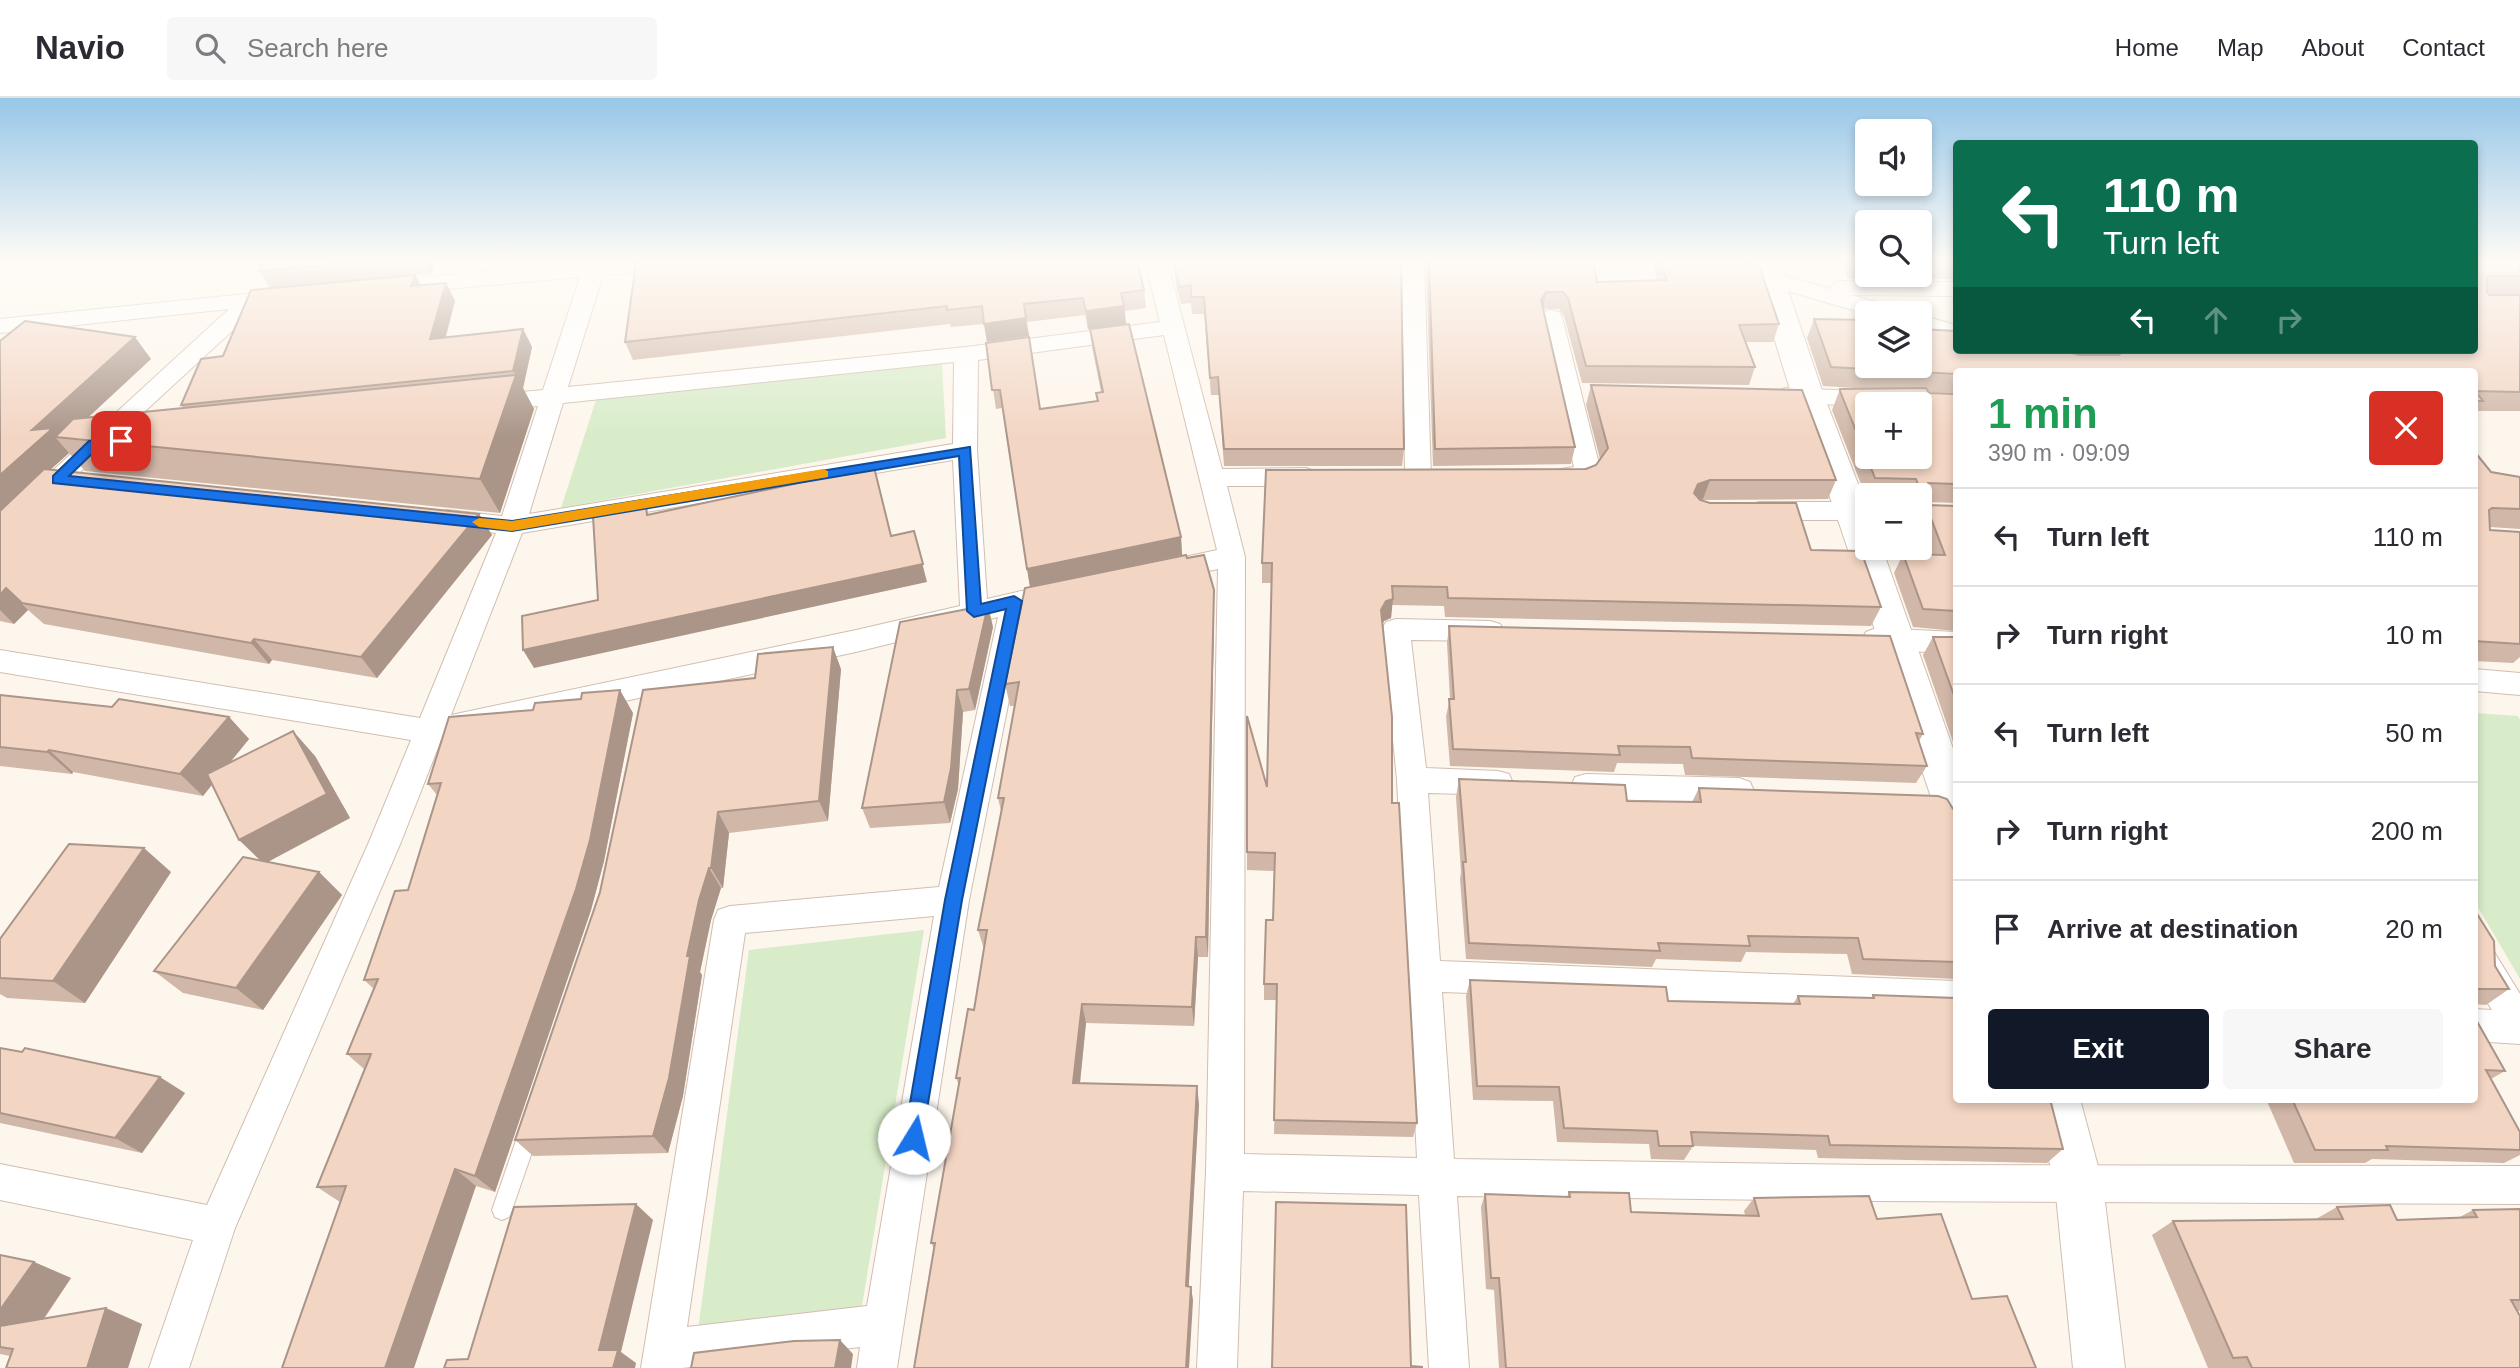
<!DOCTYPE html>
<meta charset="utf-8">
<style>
:root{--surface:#fff;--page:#f7f7f7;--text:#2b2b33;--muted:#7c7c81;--line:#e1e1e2;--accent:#111827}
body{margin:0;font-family:Arial,sans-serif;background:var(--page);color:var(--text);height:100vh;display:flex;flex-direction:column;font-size:26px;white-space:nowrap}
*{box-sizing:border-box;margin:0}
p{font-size:23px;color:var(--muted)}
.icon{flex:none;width:38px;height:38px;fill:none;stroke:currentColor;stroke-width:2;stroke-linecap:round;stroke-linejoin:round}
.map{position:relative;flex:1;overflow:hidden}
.drawer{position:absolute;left:1953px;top:270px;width:525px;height:735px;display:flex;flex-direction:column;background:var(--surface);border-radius:7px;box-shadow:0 4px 10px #0003}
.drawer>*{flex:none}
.top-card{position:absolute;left:1953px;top:42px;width:525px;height:214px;border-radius:7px;box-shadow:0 4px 10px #0003;background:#0b6e4f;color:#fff;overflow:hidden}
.tools{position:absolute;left:1855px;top:21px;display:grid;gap:14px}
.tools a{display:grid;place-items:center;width:77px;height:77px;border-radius:7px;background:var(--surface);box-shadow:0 4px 10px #0003;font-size:35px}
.pin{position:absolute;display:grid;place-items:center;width:60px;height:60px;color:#fff;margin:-30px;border-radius:14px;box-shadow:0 4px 10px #0006}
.me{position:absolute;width:77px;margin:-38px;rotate:9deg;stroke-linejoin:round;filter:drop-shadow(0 0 5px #0008)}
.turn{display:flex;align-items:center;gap:24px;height:147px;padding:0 35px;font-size:32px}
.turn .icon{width:91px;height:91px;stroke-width:2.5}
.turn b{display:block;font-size:49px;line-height:60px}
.lanes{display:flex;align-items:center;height:66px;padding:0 35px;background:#0003;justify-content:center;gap:35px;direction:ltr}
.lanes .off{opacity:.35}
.round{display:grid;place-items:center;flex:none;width:74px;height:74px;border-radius:7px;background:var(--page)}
.overview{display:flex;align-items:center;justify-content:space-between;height:119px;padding:0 35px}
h1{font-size:42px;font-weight:700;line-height:52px;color:#1e9e55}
.primary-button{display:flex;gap:14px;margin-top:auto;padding:14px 35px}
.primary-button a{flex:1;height:80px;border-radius:7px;background:var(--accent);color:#fff;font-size:28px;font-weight:700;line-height:80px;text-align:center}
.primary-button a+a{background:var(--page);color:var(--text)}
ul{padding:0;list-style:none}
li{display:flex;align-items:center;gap:21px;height:98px;padding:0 35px;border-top:2px solid var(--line)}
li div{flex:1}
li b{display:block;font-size:26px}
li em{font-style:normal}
header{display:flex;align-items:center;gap:42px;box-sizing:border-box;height:98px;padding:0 35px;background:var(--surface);border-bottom:2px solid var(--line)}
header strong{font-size:33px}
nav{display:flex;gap:38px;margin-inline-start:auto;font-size:24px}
.search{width:490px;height:63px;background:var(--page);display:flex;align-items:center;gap:18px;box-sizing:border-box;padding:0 24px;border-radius:7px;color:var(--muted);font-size:26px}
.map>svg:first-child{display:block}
</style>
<header>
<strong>Navio</strong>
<div class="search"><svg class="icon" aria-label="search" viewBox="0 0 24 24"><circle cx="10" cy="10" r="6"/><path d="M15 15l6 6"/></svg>Search here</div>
<nav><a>Home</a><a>Map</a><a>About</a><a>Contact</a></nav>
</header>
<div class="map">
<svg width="2520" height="1270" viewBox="0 0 2520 1270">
<rect width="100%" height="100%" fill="#fdf6ec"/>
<g fill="#d8ecc9">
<polygon points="942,266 946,340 561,410 596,302"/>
<polygon points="2475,615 2518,618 2520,622 2520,881 2475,804"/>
<polygon points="924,832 861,1214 698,1232 749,852"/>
</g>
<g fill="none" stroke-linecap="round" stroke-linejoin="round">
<g stroke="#d1beb0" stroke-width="2">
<g id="service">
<polygon points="461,163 473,163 467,181 461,185 455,181"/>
<polygon points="530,1022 537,1024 540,1031 512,1112 509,1119 502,1122 495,1119 492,1112 520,1031 523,1024"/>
</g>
</g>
<g stroke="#d1beb0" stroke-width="2">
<g id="minor">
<path d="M585,163H698L695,168L687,170L603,177L568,289L966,249L1160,224L1145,163H1167L1222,371L1306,370L1315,373L1319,379L1315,385L1306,388H1227L1245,459L1244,1056L1417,1060L1397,682L1382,531L1386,524L1396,521L1490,523L1500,526L1504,533L1500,540L1490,543L1411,542L1426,670L1498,673L1509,676L1513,685L1509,694L1498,697L1428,695L1440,863L1956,883V913L1442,894L1454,1061L1872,1067L2520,1068V1106L1872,1103L1457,1098L1469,1270H1429L1419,1097L1243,1093L1237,1270H1197L1206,1074L1218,471L1167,482L1157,479L1154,472L1157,465L1217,452L1164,237L978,262L977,352L987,501L1060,484L1070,487L1074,494L1070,501L1027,512L969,802L897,1270H857L860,1249L682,1270H641L714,822L718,812L730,808L939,789L998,519L856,554L441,642L401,744L235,1130L189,1270H149L193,1142L0,1102V1066L207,1107L369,744L411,642L0,574V552L420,620L496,435L438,427L434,421L438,415L447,412L502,418L538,308L488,313L479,310L476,305L479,300L488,297L543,292L580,179L380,197L372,195L369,190L372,185L380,183L584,165ZM954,264L953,346L529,416L563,305ZM953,362L960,508L856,532L451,617L522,435ZM934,818L867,1208L687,1229L745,835Z"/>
<polygon points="1402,163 1424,163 1431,380 1427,386 1418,389 1409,386 1405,380"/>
<polygon points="1697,163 1730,163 1831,191 1833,185 1841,183 1956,184 1956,198 1851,197 1898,210 1901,215 1867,216 1700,168"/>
<polygon points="285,192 293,194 296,199 293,204 259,208 103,352 9,443 0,445 0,421 229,211 0,235 0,221"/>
<path d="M1551,212L1559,214L1562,219L1600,370C1597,374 1593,382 1589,385C1579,392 1553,389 1542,386L1538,380L1542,374L1574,369L1540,219L1543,214Z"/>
<polygon points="1920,217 1956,227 1956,241 1920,231"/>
<polygon points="1786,290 1956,297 1956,313 1920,311 1920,306 1867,306 1867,309 1777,303 1774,298 1777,293"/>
<polygon points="1759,404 1867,404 1867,422 1759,422 1750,419 1746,413 1750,407"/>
<polygon points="1876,530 1956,534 1956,555 1876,552 1866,548 1862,541 1866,534"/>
<polygon points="2474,571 2520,575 2520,597 2474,593"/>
<polygon points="1586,676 1739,680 1750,684 1754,693 1750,702 1739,706 1586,700 1575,697 1571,688 1575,679"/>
<polygon points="2474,836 2486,841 2520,896 2520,946 2474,943 2474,911 2492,912 2474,882"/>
</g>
</g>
<g stroke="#d1beb0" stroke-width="2">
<g id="tertiary">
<polygon points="1757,163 1785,163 1784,181 1824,298 1867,409 1867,450 1882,450 1956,659 1956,730 1942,726 1936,714 1835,413 1792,298 1756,181"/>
<polygon points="2034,1001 2080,1001 2103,1087 2125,1270 2073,1270 2055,1087"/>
</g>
</g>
<use href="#service" fill="#fff" fill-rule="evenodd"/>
<use href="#minor" fill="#fff" fill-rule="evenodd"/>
<use href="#tertiary" fill="#fff" fill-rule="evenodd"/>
</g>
<g fill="#d1b7a8">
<polygon points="264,163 435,163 431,176 415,177 421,187 446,185 455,203 446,239 523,231 532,249 523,290 534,311 500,415 85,373 69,355 50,372 479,416 492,437 377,580 272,562 269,566 44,526 28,512 14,526 0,523 0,243 151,261 88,319 183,310 181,307 223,258 270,190 259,173"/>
<polygon points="1426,163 1593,163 1597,184 1657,182 1652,163 1738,163 1779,226 1773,244 1746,244 1755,269 1749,287 1582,285 1564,218 1559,211 1543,211 1575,349 1571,366 1433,368"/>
<polygon points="1841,163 1867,163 1867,177 1920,177 1920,163 1956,163 1956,183 1956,181 1847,180"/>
<polygon points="2474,163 2520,163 2520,313 2474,313 2474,273 1956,273 1956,295 1928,294 1929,295 1956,296 1956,405 1928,404 1928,407 1956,408 1956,533 1913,529 1894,475 1903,456 1928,457 1920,435 1920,397 1867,397 1867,399 1866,399 1832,312 1840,291 1872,291 1823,288 1807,240 1814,221 1867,268 1956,252 2474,252"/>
<polygon points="641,164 1144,192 1146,210 1125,213 1126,226 1088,231 1085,217 1027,224 1029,238 987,244 984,226 951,229 950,226 633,262 625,244"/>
<polygon points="1175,171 1404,351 1402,368 1224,368 1219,297 1211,297 1204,216 1192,216 1191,205 1181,206 1176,188"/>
<polygon points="1090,231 1181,439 1182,457 1030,489 1002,310 996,311 986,245 1040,311 1097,303 1096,295 1101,294 1092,249"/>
<polygon points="1591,287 1836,382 1828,401 1701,402 1811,452 1881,509 1871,528 1445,519 1444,508 1392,507 1391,520 1384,523 1383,525 1392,705 1417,1025 1413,1039 1274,1036 1277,902 1264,902 1264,886 1273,822 1274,773 1247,772 1247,618 1267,689 1271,485 1262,485 1262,465 1596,367 1600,361 1586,307"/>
<polygon points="2474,353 2491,374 2520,379 2520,431 2490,429 2490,432 2520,434 2520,559 2513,565 2474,563"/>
<polygon points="1187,460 1214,492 1214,515 1208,859 1198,859 1194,928 1086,925 1080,986 1199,1006 1188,1188 1191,1189 1193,1203 934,1150 931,1145 959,987 956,980 974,912 984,851 978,832 1001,713 998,700 1015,608 1010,608 1005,586"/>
<polygon points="1449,528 1923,636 1919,643 1927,668 1916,685 1685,677 1683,666 1617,665 1614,674 1450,668 1446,618 1450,601 1447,545"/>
<polygon points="993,529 975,612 963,614 958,691 950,725 870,730 862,710"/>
<polygon points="1933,539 1956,539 1956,653 1923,557"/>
<polygon points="841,571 828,723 729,735 723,790 721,790 711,822 700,874 702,877 683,998 668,1055 533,1058 515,1042 755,580"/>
<polygon points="0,597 112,609 229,619 249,641 230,664 315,658 350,720 267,764 319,774 342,797 263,912 183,895 154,873 261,763 212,686 203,698 73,674 72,676 0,668"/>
<polygon points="633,615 604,763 591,812 495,1094 476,1088 340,1104 317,1089 364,971 347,956 374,891 364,882 408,792 437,697 428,686"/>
<polygon points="1459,681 1627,703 1692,704 1699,690 1956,712 1956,881 1852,876 1847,856 1746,854 1741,864 1656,861 1652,869 1466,861 1460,781 1461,774 1456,699"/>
<polygon points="171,774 85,905 7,900 0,896 0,841"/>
<polygon points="2474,811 2495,868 2509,891 2486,907 2474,906"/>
<polygon points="1470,882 1668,903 1793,906 1798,898 1871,900 1873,897 2063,1051 2047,1065 1818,1060 1816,1052 1693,1048 1684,1062 1651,1061 1649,1046 1557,1044 1553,1003 1473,1002 1466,898"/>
<polygon points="2474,918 2505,973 2491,981 2520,1034 2520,1057 2504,1065 2372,1061 2365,1065 2294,1065 2266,1001 2474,1001"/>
<polygon points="0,950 185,995 142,1055 0,1025"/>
<polygon points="1569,1094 1631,1114 1745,1117 1744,1113 1754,1100 1877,1121 1972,1201 2036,1270 1499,1270 1494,1192 1486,1191 1481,1109 1485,1096 1567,1099"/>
<polygon points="2337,1109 2397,1122 2458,1120 2473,1112 2520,1111 2520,1213 2518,1213 2520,1270 2208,1270 2152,1137 2173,1123 2316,1121"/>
<polygon points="0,1157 34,1164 71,1180 44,1221 142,1226 128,1270 6,1270 10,1258 0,1256"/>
</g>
<g fill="#aa9588">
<polygon points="424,163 435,163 431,176"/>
<polygon points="415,177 425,195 411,188"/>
<polygon points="446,185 455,203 440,259 430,241"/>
<polygon points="1546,194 1543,211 1541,202"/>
<polygon points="1124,208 1126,226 1088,231 1086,213"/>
<polygon points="1026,220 1029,238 987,244 984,226"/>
<polygon points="523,231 532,249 523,290 534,311 500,415 480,381 516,278 513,273"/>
<polygon points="135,239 151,261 66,340 55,339 69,355 0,417 0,377 32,332"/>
<polygon points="1710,382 1703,401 1692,406 1694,395 1698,386"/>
<polygon points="479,416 492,437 377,580 361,559"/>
<polygon points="914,433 927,484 534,570 523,552"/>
<polygon points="1181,439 1182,457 1030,489 1027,471"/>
<polygon points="6,490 28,512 14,526 0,512 0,497"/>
<polygon points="1214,492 1214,515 1208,859 1206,839"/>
<polygon points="1393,501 1391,520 1384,523 1379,531 1381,512 1386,503"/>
<polygon points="988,507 993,529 975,612 969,591"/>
<polygon points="254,541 272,562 269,566 251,545"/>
<polygon points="833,549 841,571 828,723 819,703"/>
<polygon points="620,592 633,615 604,763 591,812 495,1094 475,1078"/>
<polygon points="957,592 963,614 958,691 950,725 944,704"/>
<polygon points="229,619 249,641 203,698 180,676"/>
<polygon points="293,633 315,658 350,720 264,766 239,742"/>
<polygon points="49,652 73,674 72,676 47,654"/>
<polygon points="718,714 729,735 723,790 711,770"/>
<polygon points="144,750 171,774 85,905 53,883"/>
<polygon points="709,770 721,790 711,822 700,874 702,877 683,998 668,1055 653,1038 687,858 699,802"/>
<polygon points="319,774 342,797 263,912 236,890"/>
<polygon points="1196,839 1198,859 1194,928 1192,909"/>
<polygon points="1082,906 1086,925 1078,1003 1073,985"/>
<polygon points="160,979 185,995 142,1055 115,1040"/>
<polygon points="1197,988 1199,1006 1188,1202 1186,1188"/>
<polygon points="455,1071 476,1088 414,1270 385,1270"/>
<polygon points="636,1106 653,1122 621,1254 636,1265 635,1270 613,1270 599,1252"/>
<polygon points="34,1164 71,1180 27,1245 0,1235 0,1212"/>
<polygon points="1191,1189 1193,1203 1189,1270 1186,1270"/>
<polygon points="106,1210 142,1226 128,1270 87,1270"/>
<polygon points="840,1242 853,1256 851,1270 835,1270"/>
</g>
<g fill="#f3d5c3" stroke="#aa9588" stroke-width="2" fill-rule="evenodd">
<polygon points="264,163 369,163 259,173"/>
<polygon points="642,163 1137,163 1144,192 1121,195 1124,208 1086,213 1083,200 1024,206 1026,220 984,226 982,208 947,212 947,208 625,244 636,165 641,164"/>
<polygon points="1176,163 1401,163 1404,351 1224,351 1218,279 1210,280 1204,199 1191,199 1191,187 1180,189 1175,171"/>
<polygon points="1429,163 1593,163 1597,184 1667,182 1661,163 1738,163 1759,168 1779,226 1739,227 1755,269 1586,268 1568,200 1563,194 1546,194 1541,202 1575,349 1435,351"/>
<polygon points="2474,163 2520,163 2520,178 2487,178 2487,194 2489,197 2520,197 2520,294 2475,293 2483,303 2474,303 2474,273 1956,273 1956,276 1831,269 1814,221 1867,222 1867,268 1920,268 1920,231 1956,233 1956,252 2062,252 2079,257 2119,257 2122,254 2120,252 2474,252"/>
<polygon points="415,177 411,188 446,185 430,241 523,231 513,273 181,307 201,261 223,258 251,192"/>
<polygon points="25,223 135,239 32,332 53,330 0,377 0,243"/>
<polygon points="1129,226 1181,439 1027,471 1000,292 992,292 986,245 1029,239 1040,311 1098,303 1096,295 1103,294 1090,231"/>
<polygon points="516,277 480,381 55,339 73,321"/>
<polygon points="1591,287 1802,292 1836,382 1710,382 1698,386 1694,395 1700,402 1710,405 1796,405 1811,452 1861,453 1881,509 1448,500 1447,489 1392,488 1393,501 1386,503 1381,512 1392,619 1392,705 1399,705 1417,1025 1274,1022 1277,886 1264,886 1266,822 1273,822 1275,755 1247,754 1247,618 1267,689 1272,465 1262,465 1266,372 1586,371 1596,367 1608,350"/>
<path d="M1926,290L1929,295L1956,296V386L1928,385V407L1956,408V513L1923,511L1903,456L1945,457L1916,381L1875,380L1840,293V291ZM1867,306H1920V359H1867Z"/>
<polygon points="2474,353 2491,374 2520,379 2520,411 2492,410 2489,412 2490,432 2520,434 2520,546 2474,543"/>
<polygon points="874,369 891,438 914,433 923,466 523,552 522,518 598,502 593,418 646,407 647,417"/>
<polygon points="44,371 479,416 361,559 254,541 251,545 22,505 6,490 0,497 0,413"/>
<polygon points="1186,457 1187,460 1204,457 1214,492 1206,839 1196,839 1192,909 1082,906 1073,985 1197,988 1186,1188 1191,1189 1186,1270 914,1270 935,1145 931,1145 960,980 956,980 968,911 974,912 987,832 978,832 1004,700 998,700 1019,584 1005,586 1025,490"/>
<polygon points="988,507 969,591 957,592 951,670 944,704 862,710 900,524"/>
<polygon points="1449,528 1890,538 1923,636 1916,635 1927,668 1692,660 1690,649 1618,648 1620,657 1453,651 1449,601 1454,601"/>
<polygon points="1933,539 1956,539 1956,603"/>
<polygon points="833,549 819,703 718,714 711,770 709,770 699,802 687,858 690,858 669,980 653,1038 515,1042 600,794 643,592 755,580 758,556"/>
<polygon points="620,592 590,742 576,791 475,1078 455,1071 385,1270 282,1270 346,1088 317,1089 371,956 347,956 378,881 364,882 395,793 408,792 441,685 428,686 449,619 533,612 535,605 581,601 582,595"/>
<polygon points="0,597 112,609 119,601 229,619 180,676 49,652 47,654 0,649"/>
<polygon points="293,633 327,696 239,742 207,676"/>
<polygon points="1459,681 1625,687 1627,703 1701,704 1699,690 1938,698 1947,701 1953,711 1956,712 1956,864 1863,861 1858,840 1748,838 1750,848 1658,845 1660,853 1469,845 1463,764 1466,764"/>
<polygon points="69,746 144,750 53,883 0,880 0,841"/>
<polygon points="243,759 319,774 236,890 154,873"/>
<polygon points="2474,811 2494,843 2495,868 2509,891 2474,891"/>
<polygon points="1470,882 1666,889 1668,903 1800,906 1798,898 1874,900 1873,897 1956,900 1956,1001 2050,1001 2063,1051 1830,1047 1828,1038 1691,1034 1693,1048 1659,1048 1657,1033 1564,1030 1559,989 1477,988"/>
<polygon points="2474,918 2505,973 2486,972 2520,1034 2520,1052 2386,1048 2388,1052 2315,1052 2292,1001 2474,1001"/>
<polygon points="0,950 22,954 25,950 160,979 115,1040 0,1015"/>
<polygon points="1569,1094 1629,1095 1631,1114 1759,1118 1754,1100 1869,1098 1877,1121 1941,1116 1972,1201 2007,1198 2036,1270 1506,1270 1499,1180 1491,1180 1485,1096 1570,1099"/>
<polygon points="1276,1104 1406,1107 1411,1268 1422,1269 1422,1270 1272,1270"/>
<polygon points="636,1106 599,1252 618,1252 613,1270 444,1270 447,1262 468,1261 514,1109"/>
<polygon points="2390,1107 2397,1122 2477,1119 2473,1112 2520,1111 2520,1202 2511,1202 2520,1218 2520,1270 2252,1270 2247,1259 2233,1260 2173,1123 2343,1121 2337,1109"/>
<polygon points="0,1157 34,1164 0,1212"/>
<polygon points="106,1210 87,1270 6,1270 13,1251 0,1249 0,1228"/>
<polygon points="840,1242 835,1270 691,1270 694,1255 794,1243"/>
</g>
<linearGradient id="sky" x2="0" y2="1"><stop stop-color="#97c7e8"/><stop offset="0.48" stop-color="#fefbf6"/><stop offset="1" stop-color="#fefbf6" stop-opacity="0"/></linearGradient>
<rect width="2520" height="340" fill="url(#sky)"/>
<polygon fill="#1a73e8" stroke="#114b97" stroke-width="2" points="121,339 128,343 126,346 98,350 69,378 512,423 970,349 981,506 1014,498 1022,503 962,802 921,1047 914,1050 907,1047 904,1040 945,802 1006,511 974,519 967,513 959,358 512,433 53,385 53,378 89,343"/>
<polygon fill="#f59e0b" points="823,371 828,373 828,379 512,433 479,429 472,424 479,420 512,423"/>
</svg>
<div class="tools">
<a><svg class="icon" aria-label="sound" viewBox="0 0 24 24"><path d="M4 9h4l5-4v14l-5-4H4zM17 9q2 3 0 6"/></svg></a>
<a><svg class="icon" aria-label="search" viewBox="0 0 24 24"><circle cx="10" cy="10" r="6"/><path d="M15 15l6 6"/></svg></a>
<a><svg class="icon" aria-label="layers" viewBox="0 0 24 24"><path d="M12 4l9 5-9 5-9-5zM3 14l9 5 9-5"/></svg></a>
<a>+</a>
<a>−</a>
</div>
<div class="pin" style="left:121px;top:343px;background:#d93025"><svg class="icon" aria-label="arrive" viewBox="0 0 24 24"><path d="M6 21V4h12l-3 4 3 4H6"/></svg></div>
<svg class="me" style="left:914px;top:1040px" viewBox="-20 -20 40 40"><circle r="19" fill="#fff"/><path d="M0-13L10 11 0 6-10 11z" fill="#1a73e8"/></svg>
<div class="top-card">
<div class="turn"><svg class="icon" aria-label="left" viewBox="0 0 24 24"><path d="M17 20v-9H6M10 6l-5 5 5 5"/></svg><div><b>110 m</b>Turn left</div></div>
<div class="lanes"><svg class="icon" aria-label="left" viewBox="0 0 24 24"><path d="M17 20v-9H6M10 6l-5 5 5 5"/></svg><svg class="icon off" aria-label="ahead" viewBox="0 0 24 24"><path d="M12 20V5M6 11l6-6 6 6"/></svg><svg class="icon off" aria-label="right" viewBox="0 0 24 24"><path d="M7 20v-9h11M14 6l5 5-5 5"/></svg></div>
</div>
<section class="drawer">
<div class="overview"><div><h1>1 min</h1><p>390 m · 09:09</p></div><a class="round" style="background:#d93025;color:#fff"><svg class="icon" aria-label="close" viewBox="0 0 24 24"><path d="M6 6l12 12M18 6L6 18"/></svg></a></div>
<ul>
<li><svg class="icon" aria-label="left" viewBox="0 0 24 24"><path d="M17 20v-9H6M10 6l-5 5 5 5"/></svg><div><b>Turn left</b></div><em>110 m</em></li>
<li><svg class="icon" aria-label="right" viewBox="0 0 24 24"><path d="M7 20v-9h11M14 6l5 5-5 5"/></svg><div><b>Turn right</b></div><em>10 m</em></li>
<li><svg class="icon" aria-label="left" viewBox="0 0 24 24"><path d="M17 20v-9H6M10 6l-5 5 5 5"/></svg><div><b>Turn left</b></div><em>50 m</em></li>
<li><svg class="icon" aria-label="right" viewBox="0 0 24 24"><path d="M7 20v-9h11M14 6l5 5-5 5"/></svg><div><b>Turn right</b></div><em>200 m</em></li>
<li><svg class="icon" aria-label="arrive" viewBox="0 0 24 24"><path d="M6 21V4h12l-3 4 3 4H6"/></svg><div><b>Arrive at destination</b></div><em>20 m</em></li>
</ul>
<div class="primary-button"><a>Exit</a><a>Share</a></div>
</section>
</div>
